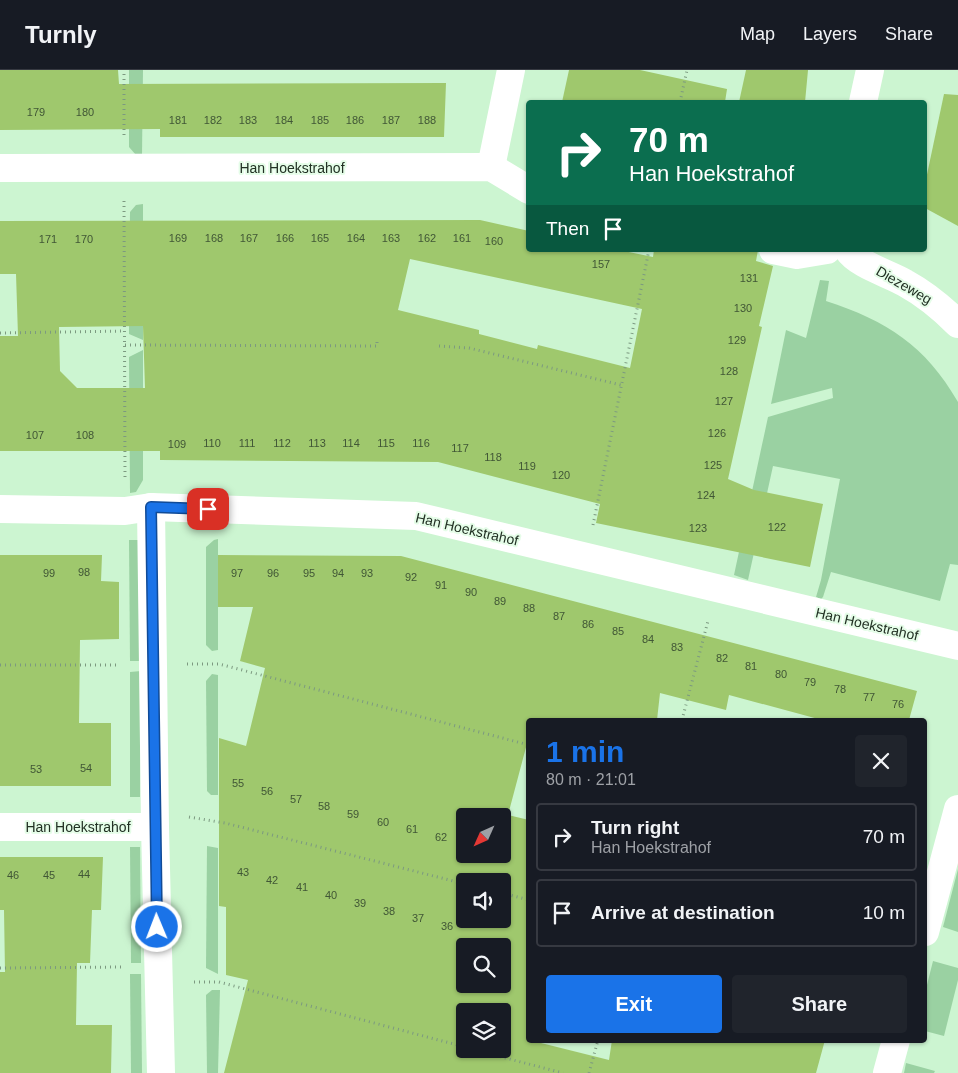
<!DOCTYPE html>
<meta charset="utf-8">
<style>
:root{--surface:#171b24;--page:#20242c;--text:#f1f3f6;--muted:#9ea1a6;--line:#363941;--accent:#1a73e8}
body{margin:0;font-family:Helvetica,sans-serif;background:var(--page);color:var(--text);height:100vh;display:flex;flex-direction:column;font-size:19px;white-space:nowrap}
*{box-sizing:border-box;margin:0}
p{font-size:16px;color:var(--muted)}
.icon{flex:none;width:28px;height:28px;fill:none;stroke:currentColor;stroke-width:2;stroke-linecap:round;stroke-linejoin:round}
.map{position:relative;flex:1;overflow:hidden}
.panel{position:absolute;left:526px;top:648px;width:401px;height:325px;display:flex;flex-direction:column;background:var(--surface);border-radius:5px;box-shadow:0 1px 4px #0004}
.panel>*{flex:none}
.hud{position:absolute;left:526px;top:30px;width:401px;height:152px;border-radius:5px;box-shadow:0 1px 4px #0004;background:#0b6e4f;color:#fff;overflow:hidden}
.needle{width:32px;rotate:225deg}
.buttons{position:absolute;left:456px;top:738px;display:grid;gap:10px}
.buttons a{display:grid;place-items:center;width:55px;height:55px;border-radius:5px;background:var(--surface);box-shadow:0 1px 4px #0004;font-size:25px}
.pin{position:absolute;display:grid;place-items:center;width:42px;height:42px;color:#fff;margin:-21px;border-radius:10px;box-shadow:0 2px 8px #0006}
.me{position:absolute;width:55px;margin:-28px;rotate:359deg;stroke-linejoin:round;filter:drop-shadow(0 0 4px #0008)}
.turn{display:flex;align-items:center;gap:18px;height:105px;padding:0 20px;font-size:22px}
.turn .icon{width:65px;height:65px;stroke-width:2.5}
.turn b{display:block;font-size:35px;line-height:42px}
.then{display:flex;align-items:center;height:48px;padding:0 20px;background:#0003;gap:10px;font-size:19px}
.round{display:grid;place-items:center;flex:none;width:52px;height:52px;border-radius:5px;background:var(--page)}
.overview{display:flex;align-items:center;justify-content:space-between;height:85px;padding:0 20px}
h1{font-size:30px;font-weight:600;line-height:38px;color:var(--accent)}
.cta{display:flex;gap:10px;margin-top:auto;padding:10px 20px}
.cta a{flex:1;height:58px;border-radius:5px;background:var(--accent);color:#fff;font-size:20px;font-weight:600;line-height:58px;text-align:center}
.cta a+a{background:var(--page);color:var(--text)}
ul{padding:0;list-style:none}
li{display:flex;align-items:center;gap:15px;height:68px;margin:0 10px 8px;padding:0 10px;border:2px solid var(--line);border-radius:5px}
li div{flex:1}
li b{display:block;font-size:19px}
li em{font-style:normal}
header{display:flex;align-items:center;gap:30px;box-sizing:border-box;height:70px;padding:0 25px;background:var(--surface);border-bottom:1px solid var(--line)}
header strong{font-size:24px}
nav{display:flex;gap:28px;margin-inline-start:auto;font-size:18px}
.map>svg:first-child{display:block}
</style>
<header>
<strong>Turnly</strong>
<nav><a>Map</a><a>Layers</a><a>Share</a></nav>
</header>
<div class="map">
<svg width="958" height="1003" viewBox="0 0 958 1003">
<rect width="100%" height="100%" fill="#ccf5d1"/>
<g fill="#9ad1a2">
<polygon points="129,0 143,0 142,85 136,85 129,77"/>
<polygon points="143,134 143,270 129,264 130,142 136,135"/>
<path d="M820,210L829,211L826,231C887,251 925,275 958,332V495L950,494L940,531L831,502L823,527L821,529L816,527L821,510L840,409L773,396L748,510L734,505L768,347L833,328L832,318L771,334L786,260L806,268Z"/>
<polygon points="143,280 143,410 136,422 130,423 129,287"/>
<polygon points="218,469 218,580 212,581 206,575 206,477 214,470"/>
<polygon points="129,470 140,470 141,591 130,591"/>
<polygon points="141,601 140,727 130,727 130,602"/>
<polygon points="212,604 218,605 218,725 211,725 207,721 206,611"/>
<polygon points="207,776 218,778 218,904 206,898"/>
<polygon points="130,777 140,777 141,893 131,893"/>
<polygon points="958,799 958,862 943,857"/>
<polygon points="933,891 958,898 958,910 944,966 925,961 925,923"/>
<polygon points="130,904 141,904 142,1003 131,1003"/>
<polygon points="212,920 220,920 218,1003 207,1003 206,925"/>
<polygon points="906,993 935,1001 934,1003 904,1003"/>
</g>
<g fill="#9fc86d" fill-rule="evenodd">
<polygon points="0,0 118,0 119,14 446,13 444,67 160,67 160,59 0,60"/>
<polygon points="569,0 640,0 727,19 725,32 562,32"/>
<polygon points="746,0 808,0 805,32 739,32"/>
<polygon points="944,24 958,25 958,156 925,138 925,114"/>
<path d="M480,150L529,161V180H619L653,187L654,180H758L756,191L773,196L759,256L762,257L728,409L754,420L823,434L810,497L596,453L600,434L438,392L160,390V381H0V266H18L16,204H0V151ZM410,189L642,239L630,298L538,275L537,279L479,264V260L398,240ZM143,256L145,318H77L60,301L59,257Z"/>
<polygon points="0,485 102,485 101,511 119,512 119,569 80,570 79,653 111,653 111,716 0,716"/>
<path d="M218,485L401,486L917,621L909,650H822L729,625L726,640L660,623L657,650H529V666L508,745L529,750V970L609,990L612,970H825L816,1003H224L248,910L226,905V837L219,836V668L246,676L265,598L240,591L253,537H218ZM465,746H502V784H465ZM465,811H502V849H465ZM465,876H502V914H465ZM465,941H502V979H465Z"/>
<polygon points="0,787 103,787 101,840 92,840 90,893 77,893 76,955 112,955 111,1003 0,1003 0,902 5,902 4,840 0,840"/>
</g>
<g fill="none" stroke-linecap="round" stroke-linejoin="round">
<g stroke="#7c9980" stroke-width="3" stroke-dasharray="1 4" stroke-linecap="butt">
<polyline points="680,32 687,0"/>
<polyline points="124,65 124,0"/>
<polyline points="124,131 125,407"/>
<polyline points="0,263 125,261"/>
<polyline points="125,275 377,276 377,270"/>
<polyline points="439,276 469,278 621,315"/>
<polyline points="593,455 649,180"/>
<polyline points="187,594 219,594 529,675"/>
<polyline points="0,595 119,595"/>
<polyline points="682,650 708,551"/>
<polyline points="189,747 225,753 465,814"/>
<polyline points="502,823 529,830"/>
<polyline points="0,898 125,897"/>
<polyline points="194,912 219,912 465,977"/>
<polyline points="471,979 563,1003"/>
<polyline points="589,1003 598,970"/>
</g>
<g stroke="#fff" stroke-width="28">
<polyline points="491,97 511,0"/>
<polyline points="0,98 491,97 529,120"/>
<polyline points="773,180 797,185 827,180"/>
<polyline points="151,437 155,757 161,1003"/>
<polyline points="0,439 125,441 151,437 416,446 958,576"/>
<polyline points="0,757 155,757"/>
</g>
<g stroke="#fff" stroke-width="28">
<polyline points="863,32 870,0"/>
<path d="M848,180C858,195 890,204 905,213C925,224 942,238 958,254"/>
<polyline points="925,862 958,739"/>
<polyline points="887,1003 896,970"/>
</g>
</g>
<g fill="none" stroke-linecap="round" stroke-linejoin="round">
<g stroke="#114b97" stroke-width="12">
<polyline id="route" points="157,857 151,437 208,439"/>
</g>
<use href="#route" stroke="#1a73e8" stroke-width="9"/>
</g>
<g text-anchor="middle" stroke-width="4" stroke-linejoin="round" paint-order="stroke">
<g font-size="11" fill="#415736">
<text x="36" y="46">179</text>
<text x="85" y="46">180</text>
<text x="178" y="54">181</text>
<text x="213" y="54">182</text>
<text x="248" y="54">183</text>
<text x="284" y="54">184</text>
<text x="320" y="54">185</text>
<text x="355" y="54">186</text>
<text x="391" y="54">187</text>
<text x="427" y="54">188</text>
<text x="178" y="172">169</text>
<text x="214" y="172">168</text>
<text x="249" y="172">167</text>
<text x="285" y="172">166</text>
<text x="320" y="172">165</text>
<text x="356" y="172">164</text>
<text x="391" y="172">163</text>
<text x="427" y="172">162</text>
<text x="462" y="172">161</text>
<text x="48" y="173">171</text>
<text x="84" y="173">170</text>
<text x="494" y="175">160</text>
<text x="601" y="198">157</text>
<text x="749" y="212">131</text>
<text x="743" y="242">130</text>
<text x="737" y="274">129</text>
<text x="729" y="305">128</text>
<text x="724" y="335">127</text>
<text x="717" y="367">126</text>
<text x="35" y="369">107</text>
<text x="85" y="369">108</text>
<text x="212" y="377">110</text>
<text x="247" y="377">111</text>
<text x="282" y="377">112</text>
<text x="317" y="377">113</text>
<text x="351" y="377">114</text>
<text x="386" y="377">115</text>
<text x="421" y="377">116</text>
<text x="177" y="378">109</text>
<text x="460" y="382">117</text>
<text x="493" y="391">118</text>
<text x="713" y="399">125</text>
<text x="527" y="400">119</text>
<text x="561" y="409">120</text>
<text x="706" y="429">124</text>
<text x="777" y="461">122</text>
<text x="698" y="462">123</text>
<text x="84" y="506">98</text>
<text x="49" y="507">99</text>
<text x="237" y="507">97</text>
<text x="273" y="507">96</text>
<text x="309" y="507">95</text>
<text x="338" y="507">94</text>
<text x="367" y="507">93</text>
<text x="411" y="511">92</text>
<text x="441" y="519">91</text>
<text x="471" y="526">90</text>
<text x="500" y="535">89</text>
<text x="529" y="542">88</text>
<text x="559" y="550">87</text>
<text x="588" y="558">86</text>
<text x="618" y="565">85</text>
<text x="648" y="573">84</text>
<text x="677" y="581">83</text>
<text x="722" y="592">82</text>
<text x="751" y="600">81</text>
<text x="781" y="608">80</text>
<text x="810" y="616">79</text>
<text x="840" y="623">78</text>
<text x="869" y="631">77</text>
<text x="898" y="638">76</text>
<text x="86" y="702">54</text>
<text x="36" y="703">53</text>
<text x="238" y="717">55</text>
<text x="267" y="725">56</text>
<text x="296" y="733">57</text>
<text x="324" y="740">58</text>
<text x="353" y="748">59</text>
<text x="383" y="756">60</text>
<text x="412" y="763">61</text>
<text x="441" y="771">62</text>
<text x="243" y="806">43</text>
<text x="84" y="808">44</text>
<text x="13" y="809">46</text>
<text x="49" y="809">45</text>
<text x="272" y="814">42</text>
<text x="302" y="821">41</text>
<text x="331" y="829">40</text>
<text x="360" y="837">39</text>
<text x="389" y="845">38</text>
<text x="418" y="852">37</text>
<text x="447" y="860">36</text>
</g>
<g font-size="14" fill="#223124" stroke="#e5fde8">
<text x="292" y="103">Han Hoekstrahof</text>
<text transform="translate(904 215) rotate(30)" y="5">Diezeweg</text>
<text transform="translate(467 459) rotate(13)" y="5">Han Hoekstrahof</text>
<text transform="translate(867 554) rotate(13)" y="5">Han Hoekstrahof</text>
<text x="78" y="762">Han Hoekstrahof</text>
</g>
</g>
</svg>
<div class="buttons">
<a><svg class="needle" viewBox="-14 -14 28 28"><path d="M0-13l5 13h-10z" fill="#e53935"/><path d="M0 13l5-13h-10z" fill="#9ea1a6"/></svg></a>
<a><svg class="icon" aria-label="sound" viewBox="0 0 24 24"><path d="M4 9h4l5-4v14l-5-4H4zM17 9q2 3 0 6"/></svg></a>
<a><svg class="icon" aria-label="search" viewBox="0 0 24 24"><circle cx="10" cy="10" r="6"/><path d="M15 15l6 6"/></svg></a>
<a><svg class="icon" aria-label="layers" viewBox="0 0 24 24"><path d="M12 4l9 5-9 5-9-5zM3 14l9 5 9-5"/></svg></a>
</div>
<div class="pin" style="left:208px;top:439px;background:#d93025"><svg class="icon" aria-label="arrive" viewBox="0 0 24 24"><path d="M6 21V4h12l-3 4 3 4H6"/></svg></div>
<svg class="me" style="left:157px;top:857px" viewBox="-20 -20 40 40"><circle r="17" fill="#1a73e8" stroke="#fff" stroke-width="3"/><path d="M0-11L8 9 0 5-8 9z" fill="#fff"/></svg>
<div class="hud">
<div class="turn"><svg class="icon" aria-label="right" viewBox="0 0 24 24"><path d="M7 20v-9h11M14 6l5 5-5 5"/></svg><div><b>70 m</b>Han Hoekstrahof</div></div>
<div class="then">Then<svg class="icon" aria-label="arrive" viewBox="0 0 24 24"><path d="M6 21V4h12l-3 4 3 4H6"/></svg></div>
</div>
<section class="panel">
<div class="overview"><div><h1>1 min</h1><p>80 m · 21:01</p></div><a class="round"><svg class="icon" aria-label="close" viewBox="0 0 24 24"><path d="M6 6l12 12M18 6L6 18"/></svg></a></div>
<ul>
<li><svg class="icon" aria-label="right" viewBox="0 0 24 24"><path d="M7 20v-9h11M14 6l5 5-5 5"/></svg><div><b>Turn right</b><p>Han Hoekstrahof</p></div><em>70 m</em></li>
<li><svg class="icon" aria-label="arrive" viewBox="0 0 24 24"><path d="M6 21V4h12l-3 4 3 4H6"/></svg><div><b>Arrive at destination</b></div><em>10 m</em></li>
</ul>
<div class="cta"><a>Exit</a><a>Share</a></div>
</section>
</div>
